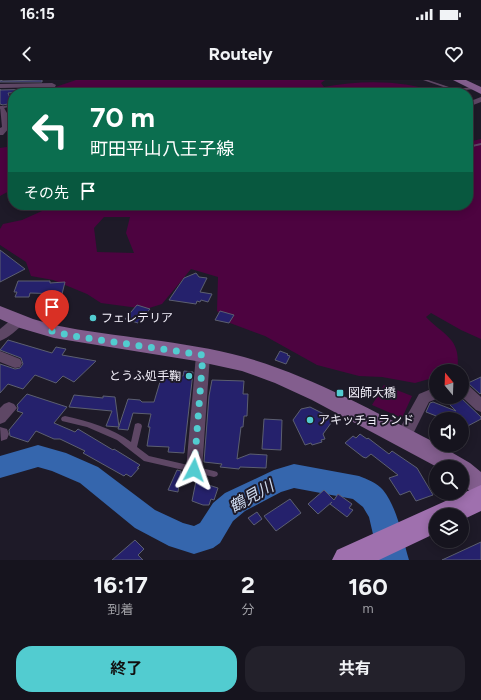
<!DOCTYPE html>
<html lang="ja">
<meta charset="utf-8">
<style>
:root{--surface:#16141e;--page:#23212b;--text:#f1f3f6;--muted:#9e9ea4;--line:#35333c;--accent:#52ccd0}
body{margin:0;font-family:Figtree,"Noto Sans JP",sans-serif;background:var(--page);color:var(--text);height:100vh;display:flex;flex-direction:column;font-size:15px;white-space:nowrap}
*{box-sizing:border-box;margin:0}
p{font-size:13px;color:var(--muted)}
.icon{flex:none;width:22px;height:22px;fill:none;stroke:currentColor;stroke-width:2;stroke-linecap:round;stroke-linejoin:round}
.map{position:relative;height:480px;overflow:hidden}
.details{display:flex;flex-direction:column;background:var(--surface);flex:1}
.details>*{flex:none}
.banner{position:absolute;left:8px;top:8px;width:465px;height:122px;border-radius:16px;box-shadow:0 2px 10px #0003,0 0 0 1px var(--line);background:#0b6e4f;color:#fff;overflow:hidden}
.needle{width:26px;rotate:341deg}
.fabs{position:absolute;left:429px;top:284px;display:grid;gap:8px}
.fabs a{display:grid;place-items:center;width:40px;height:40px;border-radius:50%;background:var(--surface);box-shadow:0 2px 10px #0003,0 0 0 1px var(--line);font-size:20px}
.pin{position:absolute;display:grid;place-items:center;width:34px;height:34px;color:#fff;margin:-41px -17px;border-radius:50% 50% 50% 0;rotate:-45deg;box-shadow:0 0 4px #0007}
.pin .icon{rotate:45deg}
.me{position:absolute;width:44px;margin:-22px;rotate:4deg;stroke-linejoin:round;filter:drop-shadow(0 0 3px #0008)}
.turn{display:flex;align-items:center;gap:14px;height:84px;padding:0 16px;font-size:18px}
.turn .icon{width:52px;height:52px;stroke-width:2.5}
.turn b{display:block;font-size:28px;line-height:34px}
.then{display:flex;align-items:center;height:38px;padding:0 16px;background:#0003;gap:8px;font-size:15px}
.eta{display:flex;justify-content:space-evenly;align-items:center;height:68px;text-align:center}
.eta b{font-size:24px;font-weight:700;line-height:28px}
.cta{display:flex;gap:8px;margin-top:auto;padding:8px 16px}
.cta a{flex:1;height:46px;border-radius:16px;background:var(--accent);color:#111;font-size:16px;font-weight:700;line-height:46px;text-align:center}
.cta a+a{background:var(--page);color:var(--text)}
.status{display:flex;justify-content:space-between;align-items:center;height:28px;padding:0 20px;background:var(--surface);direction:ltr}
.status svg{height:11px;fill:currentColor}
header{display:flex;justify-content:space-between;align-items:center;height:52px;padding:0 16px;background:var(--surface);font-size:18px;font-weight:700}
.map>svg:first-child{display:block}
</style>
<div class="status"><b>16:15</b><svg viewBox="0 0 49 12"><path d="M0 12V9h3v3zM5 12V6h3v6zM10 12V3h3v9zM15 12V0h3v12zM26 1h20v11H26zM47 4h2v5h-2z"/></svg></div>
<header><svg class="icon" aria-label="back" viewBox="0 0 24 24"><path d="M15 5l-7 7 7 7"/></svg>Routely<svg class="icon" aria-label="heart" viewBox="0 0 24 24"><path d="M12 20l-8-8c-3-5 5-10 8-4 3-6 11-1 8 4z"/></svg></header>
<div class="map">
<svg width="481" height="480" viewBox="0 0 481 480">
<rect width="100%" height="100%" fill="#1e1a28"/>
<g fill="#4d0340" fill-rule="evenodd">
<path d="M76,0H325L321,3L324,7C362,0 404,0 439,13H38Z"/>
<path d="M481,59V259L461,250L431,233L426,237C444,256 462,258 457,291H436V297L415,303L382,297L359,296L317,285L265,256L230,243L217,231L218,197L191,189L162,224L146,229L101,223L87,214L53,200L31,196L26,182L0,165V149L3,144L22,140L42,131L36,125H468V62ZM104,137H130L126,153L134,173L97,172L94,148Z"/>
<polygon points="13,66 13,109 0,116 0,68"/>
<polygon points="384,305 412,316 402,338 372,325"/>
</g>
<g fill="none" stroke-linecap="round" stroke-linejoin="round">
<path fill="#3566ad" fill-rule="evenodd" d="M38,365L66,373L98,387L155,430L183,443L194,446L200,443L213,423L225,413L274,390L294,384L359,396C367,399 377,403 383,410C398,429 402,457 409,480H379L369,437L363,427L353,419L294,408L281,412L245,431L233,441L220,463L213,468L194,474L169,466L135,448L80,403L52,391L38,387L0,398V376Z"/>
</g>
<g fill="#25216c" stroke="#5c5f70">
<polygon points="0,0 3,1 42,0 42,2 0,2"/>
<polygon points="0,9 0,10 41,9 37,11 8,13 12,23 3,25 0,24"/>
<polygon points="0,170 25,189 0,202"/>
<polygon points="196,193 199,197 207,198 200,212 212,214 208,222 201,220 200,222 197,221 196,224 169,220 184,198"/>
<polygon points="18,201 50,201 50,203 65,202 62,214 30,213 29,217 15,217 17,212 14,212"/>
<polygon points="137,225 150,229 138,243 125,239"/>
<polygon points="220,231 234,235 229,243 215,240"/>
<polygon points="8,260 52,273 56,267 66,269 62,275 96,281 74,302 63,296 56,303 35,295 23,309 8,304 0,313 0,284 15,289 20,288 23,284 21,278 0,270"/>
<polygon points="280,271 288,274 287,275 290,276 286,284 275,280"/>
<polygon points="184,291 193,292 184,373 168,372 169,367 147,366 150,347 148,347 151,334 133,333 128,350 118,349 128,319 140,320 142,322 154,322 162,295 183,296"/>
<polygon points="481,297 481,313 480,314 468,303"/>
<polygon points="212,300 244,301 243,314 248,314 247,336 244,336 243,347 241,347 237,379 250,374 267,375 266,388 240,387 239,389 220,387 222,384 204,382 209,316"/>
<polygon points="27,314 67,327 54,343 75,352 78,349 113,370 114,369 140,385 137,388 139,388 131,397 126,394 124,396 83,373 85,371 60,359 54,359 36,351 28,362 10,356 9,350 23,333 17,331 18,328 17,325"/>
<polygon points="74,315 103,318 103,316 115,317 119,347 106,346 112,331 69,327"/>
<polygon points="442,317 460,317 481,337 481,339 462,349 462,339 444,339 426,332 430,323 433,322 456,331"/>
<polygon points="310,327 334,339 323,354 325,359 321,360 322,362 312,365 311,363 305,365 293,340 301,329"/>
<polygon points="264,339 282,340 281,370 262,369"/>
<polygon points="360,354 367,359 368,358 389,374 392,371 417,388 433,415 416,421 410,411 400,415 389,398 398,395 371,374 366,378 363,377 345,363 353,356 356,358"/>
<polygon points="177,390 181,391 178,412 168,410"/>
<polygon points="196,401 218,408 214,420 211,419 209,425 203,425 192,421"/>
<polygon points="324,410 334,420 338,414 352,424 349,428 353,430 347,437 330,424 332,422 318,434 308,424"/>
<polygon points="290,419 301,433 276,451 264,436"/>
<polygon points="257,432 262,439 254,445 248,438"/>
<polygon points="135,460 144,469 138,475 143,480 112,480"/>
<polygon points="481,462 481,480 442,480"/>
</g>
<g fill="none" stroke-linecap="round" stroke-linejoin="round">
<g fill="#5e4765" fill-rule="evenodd">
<polygon points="423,0 428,0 455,9 475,7 477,8 475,9 455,11"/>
<polygon points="13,24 13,26 0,29 0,27"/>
<polygon points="13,47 13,49 5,50 3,49"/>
<polygon points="481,63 481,65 468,68 468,66"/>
<path d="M65,336C88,341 112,348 131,362L135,344L138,343L141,344L142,346L137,367L149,376L214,391L217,392L218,394L217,396L214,397L144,381L117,360L87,347L62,341L61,339L62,337Z"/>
</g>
<g fill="#5e4765" fill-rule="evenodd">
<polygon points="52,3 56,5 55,7 0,8 0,4"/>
<polygon points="481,17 481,22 468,27 468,22"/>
<polygon points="0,26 3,26 7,33 10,47 3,55 0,55 0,48 2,47"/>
<path d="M17,238L22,239L24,242C19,249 8,258 0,261V249L12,239Z"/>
<polygon points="203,270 208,271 210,275 202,390 200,395 194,397 188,395 186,390 196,275 198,271"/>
<polygon points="0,271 20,279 22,283 20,287 15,288 0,282"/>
<polygon points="462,302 467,304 481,317 481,332 476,330 462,317"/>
<polygon points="436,307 436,317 441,317 429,322 409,362 403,364 397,362 395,357 419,314"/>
<polygon points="9,322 14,324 17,328 5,342 0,344 0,328 4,324"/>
<polygon points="0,347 7,349 9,354 7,359 1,361"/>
</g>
<g fill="#835e8e" fill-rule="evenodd">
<polygon points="453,0 466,0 481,7 481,14"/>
<path d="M0,226L33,239L54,245C117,258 182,260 244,277C311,296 373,331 434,362L436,365H439L470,383L481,392V417L473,414L462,404V387H437L312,320L275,303L242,291L196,281L54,258L20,248L0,239Z"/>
</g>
<polygon fill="#9f70ae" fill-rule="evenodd" points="481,405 481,431 462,440 462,435 436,435 436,453 379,480 332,480 337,470"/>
</g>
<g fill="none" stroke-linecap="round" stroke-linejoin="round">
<polyline stroke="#52ccd0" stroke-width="7" stroke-dasharray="0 12.6" points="52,251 73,256 203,275 194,390"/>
</g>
<g fill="#52ccd0" stroke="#1e1a28" stroke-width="1.5">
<circle cx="93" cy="238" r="4"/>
<circle cx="189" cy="296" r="4"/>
<rect x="336" y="309" width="8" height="8" rx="2"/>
<circle cx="310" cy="340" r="4"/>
</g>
<g text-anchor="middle" stroke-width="4" stroke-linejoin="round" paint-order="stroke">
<g font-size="12" fill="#f3f0fa" stroke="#1e1a28" text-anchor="start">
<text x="101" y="242">フェレテリア</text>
<text x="181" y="300" text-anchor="end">とうふ処手鞠</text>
<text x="348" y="317">図師大橋</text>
<text x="318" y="344">アキッチョランド</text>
</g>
<g font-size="16" font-style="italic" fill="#ccd9ed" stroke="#1e1a28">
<text transform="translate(251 416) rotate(-29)" y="6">鶴見川</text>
</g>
</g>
</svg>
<div class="fabs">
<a><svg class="needle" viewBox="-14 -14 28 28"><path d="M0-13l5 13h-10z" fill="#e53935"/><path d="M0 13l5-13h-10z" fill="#9e9ea4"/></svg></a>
<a><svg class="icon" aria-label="sound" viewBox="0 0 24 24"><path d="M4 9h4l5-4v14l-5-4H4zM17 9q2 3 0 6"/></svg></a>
<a><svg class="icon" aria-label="search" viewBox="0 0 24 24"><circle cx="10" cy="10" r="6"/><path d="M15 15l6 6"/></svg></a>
<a><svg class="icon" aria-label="layers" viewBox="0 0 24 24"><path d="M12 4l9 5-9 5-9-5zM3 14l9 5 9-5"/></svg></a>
</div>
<div class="pin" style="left:52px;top:251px;background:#d93025"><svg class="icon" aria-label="arrive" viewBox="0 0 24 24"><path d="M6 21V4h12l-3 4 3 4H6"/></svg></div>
<svg class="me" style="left:194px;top:390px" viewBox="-20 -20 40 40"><path d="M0-17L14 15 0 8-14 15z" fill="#52ccd0" stroke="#fff" stroke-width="4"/></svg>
<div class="banner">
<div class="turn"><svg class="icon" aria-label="left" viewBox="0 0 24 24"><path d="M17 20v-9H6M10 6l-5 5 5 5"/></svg><div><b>70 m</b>町田平山八王子線</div></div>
<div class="then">その先<svg class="icon" aria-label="arrive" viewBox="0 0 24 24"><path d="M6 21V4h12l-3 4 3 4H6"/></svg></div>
</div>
</div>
<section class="details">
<div class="eta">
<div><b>16:17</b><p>到着</p></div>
<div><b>2</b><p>分</p></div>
<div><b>160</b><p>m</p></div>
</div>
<div class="cta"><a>終了</a><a>共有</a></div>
</section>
